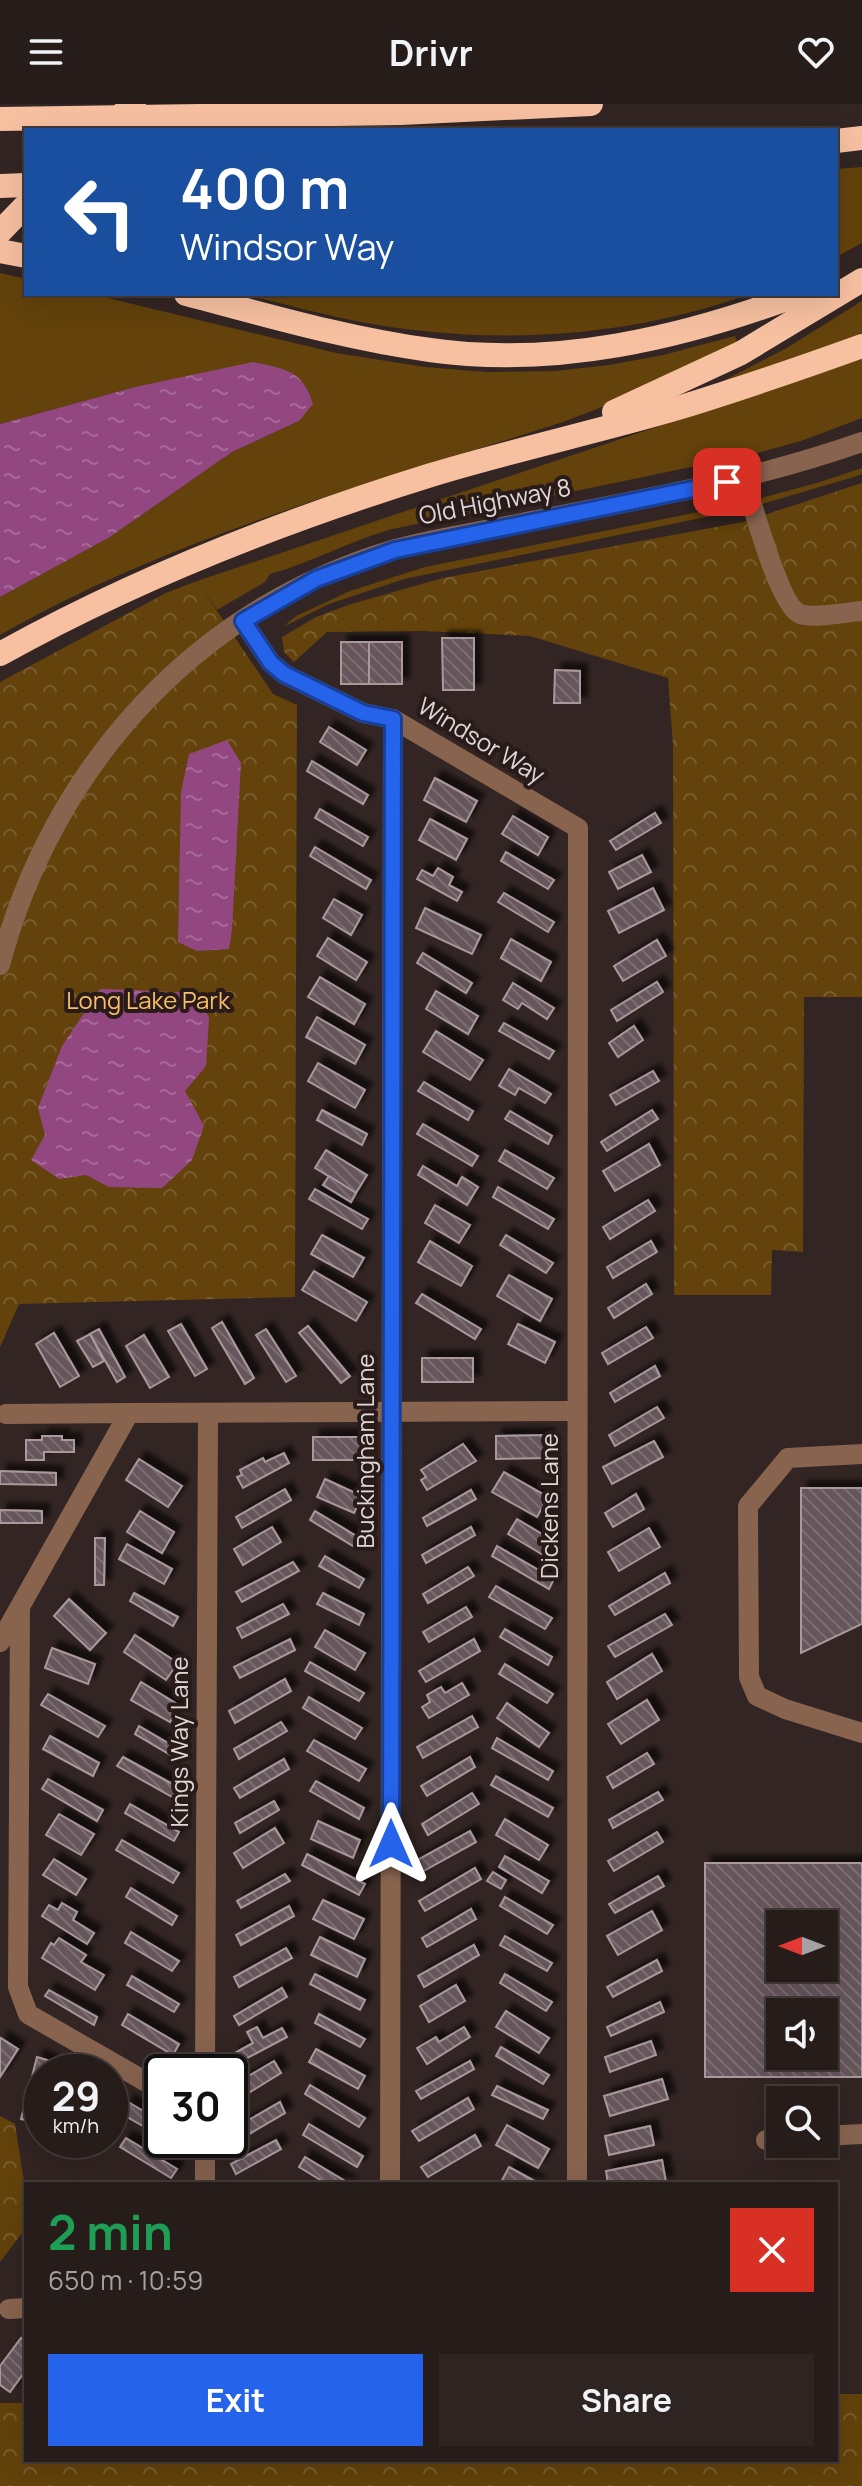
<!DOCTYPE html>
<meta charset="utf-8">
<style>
:root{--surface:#261c1a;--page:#2e2523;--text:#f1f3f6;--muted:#a4a1a2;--line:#423a39;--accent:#2563eb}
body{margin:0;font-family:Manrope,sans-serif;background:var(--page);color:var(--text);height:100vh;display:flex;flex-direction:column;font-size:30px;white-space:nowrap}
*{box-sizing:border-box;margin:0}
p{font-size:26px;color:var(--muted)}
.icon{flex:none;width:44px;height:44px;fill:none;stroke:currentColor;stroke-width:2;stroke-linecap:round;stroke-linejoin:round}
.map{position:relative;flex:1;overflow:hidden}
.details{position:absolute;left:24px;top:2078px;width:814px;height:280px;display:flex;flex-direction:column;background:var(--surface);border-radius:0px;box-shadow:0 8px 32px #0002,0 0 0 2px var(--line)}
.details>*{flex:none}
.top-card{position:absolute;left:24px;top:24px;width:814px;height:168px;border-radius:0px;box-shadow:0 8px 32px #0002,0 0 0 2px var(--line);background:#1a4fa0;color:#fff;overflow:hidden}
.needle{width:52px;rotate:270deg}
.buttons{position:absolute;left:766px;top:1806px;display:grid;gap:16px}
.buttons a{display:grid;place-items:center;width:72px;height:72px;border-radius:0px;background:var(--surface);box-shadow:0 8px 32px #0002,0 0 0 2px var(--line);font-size:40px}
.speed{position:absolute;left:24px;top:1950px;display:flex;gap:16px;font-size:40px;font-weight:700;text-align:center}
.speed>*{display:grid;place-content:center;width:104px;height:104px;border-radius:50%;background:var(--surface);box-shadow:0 8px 32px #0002,0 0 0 2px var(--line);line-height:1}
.speed small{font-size:20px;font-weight:400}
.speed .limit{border:4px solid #111;border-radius:12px;background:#fff;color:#111}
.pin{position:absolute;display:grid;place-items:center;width:68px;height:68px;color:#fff;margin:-34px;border-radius:16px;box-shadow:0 4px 12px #0006}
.me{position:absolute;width:88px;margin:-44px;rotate:0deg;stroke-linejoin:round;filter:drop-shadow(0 0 6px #0008)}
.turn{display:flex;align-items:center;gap:28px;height:168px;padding:0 24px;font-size:36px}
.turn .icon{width:104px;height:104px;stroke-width:2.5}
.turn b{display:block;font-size:56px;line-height:68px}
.round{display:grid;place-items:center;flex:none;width:84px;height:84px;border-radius:0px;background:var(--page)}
.overview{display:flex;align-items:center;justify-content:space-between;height:136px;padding:0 24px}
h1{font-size:48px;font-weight:700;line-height:60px;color:#1e9e55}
.action{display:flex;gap:16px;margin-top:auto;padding:16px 24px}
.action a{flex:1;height:92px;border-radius:0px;background:var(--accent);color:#fff;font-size:32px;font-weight:700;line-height:92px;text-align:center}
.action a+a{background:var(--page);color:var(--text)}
header{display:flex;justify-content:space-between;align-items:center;height:104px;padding:0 24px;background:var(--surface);font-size:36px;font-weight:700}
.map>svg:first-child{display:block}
</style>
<header><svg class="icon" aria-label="menu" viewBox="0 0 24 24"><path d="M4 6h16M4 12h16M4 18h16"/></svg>Drivr<svg class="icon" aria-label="heart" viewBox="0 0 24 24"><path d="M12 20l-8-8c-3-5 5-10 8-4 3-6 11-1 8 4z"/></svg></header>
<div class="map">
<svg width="862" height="2382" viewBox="0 0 862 2382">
<defs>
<pattern id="forest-crowns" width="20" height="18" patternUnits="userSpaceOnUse" patternTransform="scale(2)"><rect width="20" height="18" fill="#63420b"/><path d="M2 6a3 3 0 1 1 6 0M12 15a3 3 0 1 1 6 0" fill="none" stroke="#795d2e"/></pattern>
<pattern id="water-ripples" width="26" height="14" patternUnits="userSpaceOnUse" patternTransform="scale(2)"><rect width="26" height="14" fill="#924781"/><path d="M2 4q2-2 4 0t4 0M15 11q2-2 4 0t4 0" fill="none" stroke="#a66998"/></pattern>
<pattern id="building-back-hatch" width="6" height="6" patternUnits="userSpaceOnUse" patternTransform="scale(2)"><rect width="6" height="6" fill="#66575b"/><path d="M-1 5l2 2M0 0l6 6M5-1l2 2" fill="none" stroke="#7c6e72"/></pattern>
<filter id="shadow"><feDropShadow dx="7" dy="-7" stdDeviation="2" flood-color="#0009"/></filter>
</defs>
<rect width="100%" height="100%" fill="#322523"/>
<g fill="#63420b">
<polygon points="862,63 862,139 836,153 836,65"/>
<path d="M0,169L26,175V190H91L336,249L425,263L487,268L555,267L609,261L663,251L735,232L739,242L615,298L563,318C373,379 175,431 0,531V493L110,433L232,348L299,317L135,283L0,320Z"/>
<path d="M242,190H750C632,232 507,241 384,222C336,215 289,201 242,190Z"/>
<polygon points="862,197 862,230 724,280 723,277 785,245"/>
<path d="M862,251V314L801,337L754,350L388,426C348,438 310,459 270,470L265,478L217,506L197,477L695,310Z"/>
<polygon points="862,364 862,370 857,372 745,405 404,475 329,500 283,523 296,512 350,487 425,463 743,399 820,378"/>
</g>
<g fill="url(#forest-crowns)">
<polygon points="862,379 862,893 804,893 803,1148 772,1146 771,1191 674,1191 673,641 668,574 530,532 424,527 327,528 294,558 284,548 282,533 316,513 351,500 443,474 743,418"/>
<polygon points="197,477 273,590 297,601 295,1193 19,1200 0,1243 0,578 166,489"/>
<polygon points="0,2012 15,2020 26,2091 26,2124 0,2158"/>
<polygon points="836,2290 862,2290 862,2382 0,2382 0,2299 26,2299 26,2356 836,2356"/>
</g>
<g fill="url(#water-ripples)">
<path d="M253,258C285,265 303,266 313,300L299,317L232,348L110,433L0,493V320L135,283Z"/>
<polygon points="227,636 241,659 232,826 229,845 197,847 178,838 181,688 189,650"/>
<path d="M100,885C132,885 163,889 196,888L209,914L206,962L185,987L204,1022L192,1056L162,1084L109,1083L86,1071L59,1075L31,1056L45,1031L38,1004L62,942Z"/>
</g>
<g fill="url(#building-back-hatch)" stroke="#a9989c" stroke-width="2" fill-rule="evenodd" filter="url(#shadow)">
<polygon points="442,534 474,534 474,586 443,586"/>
<rect x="341" y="538" width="28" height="42"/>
<rect x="369" y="538" width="33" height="42"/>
<polygon points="555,566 580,567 580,599 554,599"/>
<polygon points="329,623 366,646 357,661 320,638"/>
<polygon points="312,657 368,691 363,700 307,667"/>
<polygon points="435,674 477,697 466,718 424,696"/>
<polygon points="320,705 368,733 363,742 315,714"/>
<polygon points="655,709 661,719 616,746 610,737"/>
<polygon points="513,712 548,733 538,751 502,730"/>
<polygon points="430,715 467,735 456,756 419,736"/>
<polygon points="315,743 371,776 366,785 310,752"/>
<polygon points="506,748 554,776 548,785 501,757"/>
<polygon points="642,751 651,768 618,785 609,768"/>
<polygon points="438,764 453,773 449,781 462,788 457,797 417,775 422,766 433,772"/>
<polygon points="653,784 664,806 619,829 608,807"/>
<polygon points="504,789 554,818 548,828 498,798"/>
<polygon points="334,795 362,811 351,831 323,814"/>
<polygon points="425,804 481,831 472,850 416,824"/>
<polygon points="328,834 367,858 356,876 317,852"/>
<polygon points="511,835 551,858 541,877 501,854"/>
<polygon points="657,836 666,852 623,877 614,862"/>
<polygon points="423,849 472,879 466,889 417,859"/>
<polygon points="320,873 365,900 354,920 308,893"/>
<polygon points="657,878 663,888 617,917 611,906"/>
<polygon points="513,879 554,904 547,915 522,899 518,905 503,896"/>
<polygon points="436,887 478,912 468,930 426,905"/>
<polygon points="317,913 365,941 355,960 306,933"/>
<polygon points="504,919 554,947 549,955 499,927"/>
<polygon points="634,922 643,936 618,953 609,939"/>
<polygon points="436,927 483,956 470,976 423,948"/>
<polygon points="318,959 365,986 355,1004 308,977"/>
<polygon points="509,965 551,990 545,999 519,984 515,991 499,982"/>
<polygon points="653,967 659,977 616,1001 610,991"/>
<polygon points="424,978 473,1007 468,1016 418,987"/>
<polygon points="322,1006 367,1030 362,1041 317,1016"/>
<polygon points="652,1006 658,1015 607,1047 601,1038"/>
<polygon points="510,1007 552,1032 548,1040 505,1015"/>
<polygon points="423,1020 478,1052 472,1062 417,1030"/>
<polygon points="649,1040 660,1061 615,1087 603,1067"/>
<polygon points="326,1046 367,1071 356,1089 315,1064"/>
<polygon points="505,1046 554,1074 547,1085 499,1057"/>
<polygon points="423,1062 457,1082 462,1073 478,1083 467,1101 418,1071"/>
<polygon points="329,1072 356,1089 351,1098 323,1081"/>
<polygon points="498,1083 554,1115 548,1125 493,1093"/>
<polygon points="315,1085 368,1115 362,1125 309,1095"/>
<polygon points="648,1096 655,1107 610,1135 603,1123"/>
<polygon points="435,1101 470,1121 459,1139 425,1119"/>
<polygon points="322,1131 364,1154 353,1173 311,1150"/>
<polygon points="506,1131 553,1159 546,1169 500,1141"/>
<polygon points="430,1137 472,1162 461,1182 418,1158"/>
<polygon points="651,1137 657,1148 613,1174 607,1163"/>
<polygon points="314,1167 367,1198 356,1217 302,1186"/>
<polygon points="509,1171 552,1195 540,1217 497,1192"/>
<polygon points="646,1180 652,1190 614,1214 608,1204"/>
<polygon points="422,1190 481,1225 475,1235 416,1199"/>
<polygon points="222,1218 254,1274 245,1280 212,1224"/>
<polygon points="181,1220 207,1265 195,1272 168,1227"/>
<polygon points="518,1220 555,1238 545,1259 508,1240"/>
<polygon points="308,1222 350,1272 341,1279 299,1229"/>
<polygon points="646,1223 653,1234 608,1260 602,1249"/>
<polygon points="99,1225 125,1273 117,1278 90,1230"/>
<polygon points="266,1225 296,1272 286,1278 256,1231"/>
<polygon points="54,1229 79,1272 60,1283 36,1240"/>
<polygon points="90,1230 104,1257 93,1263 77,1237"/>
<polygon points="144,1231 169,1273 150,1284 126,1242"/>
<rect x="422" y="1254" width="51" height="24"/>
<polygon points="655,1262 660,1272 615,1298 610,1289"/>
<polygon points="657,1303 664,1314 615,1342 609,1331"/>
<polygon points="547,1331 547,1354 496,1355 496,1332"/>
<polygon points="42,1332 62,1332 62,1336 74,1336 74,1348 44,1348 44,1356 26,1356 26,1336 42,1336"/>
<rect x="313" y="1333" width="47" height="23"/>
<polygon points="654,1337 663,1353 612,1380 603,1363"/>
<polygon points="463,1340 476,1357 427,1386 421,1376 426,1373 421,1366"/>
<polygon points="284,1349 289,1359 243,1384 237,1373 242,1371 240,1366 263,1354 265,1358"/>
<polygon points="139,1355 182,1382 168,1403 126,1376"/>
<polygon points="0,1367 56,1369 56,1381 0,1380"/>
<polygon points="504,1368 548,1393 537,1413 492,1388"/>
<polygon points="325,1375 362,1392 354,1409 317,1393"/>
<polygon points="801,1384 862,1384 862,1520 801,1549"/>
<polygon points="285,1385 291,1396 242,1424 236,1413"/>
<polygon points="471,1386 476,1395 427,1422 423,1414"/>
<polygon points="636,1390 644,1405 613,1423 605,1409"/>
<polygon points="0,1406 42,1407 42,1419 0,1419"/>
<polygon points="140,1407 174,1428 162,1449 127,1428"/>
<polygon points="315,1407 363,1436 358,1445 310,1416"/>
<polygon points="517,1415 552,1436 543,1451 508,1430"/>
<polygon points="272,1423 281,1438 243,1461 234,1445"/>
<polygon points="471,1423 475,1431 426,1459 422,1451"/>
<polygon points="649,1424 660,1443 619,1467 608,1448"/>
<polygon points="95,1434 105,1434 104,1481 95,1481"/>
<polygon points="127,1440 172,1465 164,1480 119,1455"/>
<polygon points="497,1442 554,1475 549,1485 492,1452"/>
<polygon points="325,1452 364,1475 359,1484 319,1462"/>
<polygon points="293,1458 299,1467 242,1498 236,1488"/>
<polygon points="468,1463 474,1472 428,1499 423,1490"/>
<polygon points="665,1469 670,1479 615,1511 609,1502"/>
<polygon points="496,1482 552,1514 545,1525 489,1493"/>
<polygon points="134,1489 178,1513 173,1522 130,1497"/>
<polygon points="323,1489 364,1510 359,1521 317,1500"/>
<polygon points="69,1495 106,1529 90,1546 54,1512"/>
<polygon points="283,1500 289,1510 242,1534 237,1524"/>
<polygon points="466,1503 472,1513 429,1538 423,1528"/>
<polygon points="665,1510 672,1521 615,1553 608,1542"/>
<polygon points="505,1525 552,1553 548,1561 500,1533"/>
<polygon points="325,1526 365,1549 355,1566 315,1543"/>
<polygon points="135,1531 178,1559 166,1576 124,1548"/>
<polygon points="290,1535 295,1546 240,1574 234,1563"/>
<polygon points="474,1535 480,1547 426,1578 419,1567"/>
<polygon points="52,1544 95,1560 88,1580 45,1564"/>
<polygon points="652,1550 662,1567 617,1595 607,1578"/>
<polygon points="310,1558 364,1589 359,1597 305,1567"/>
<polygon points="505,1560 553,1590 547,1599 499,1570"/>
<polygon points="285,1575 291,1587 235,1619 229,1607"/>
<polygon points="141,1578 179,1601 170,1618 131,1596"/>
<polygon points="462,1579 469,1591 429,1614 422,1603 430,1598 427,1591 441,1583 445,1589"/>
<polygon points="48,1590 105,1622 98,1633 41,1601"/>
<polygon points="309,1593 362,1624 355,1635 303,1604"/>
<polygon points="647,1596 659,1616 621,1640 608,1620"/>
<polygon points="507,1599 549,1629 539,1643 497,1614"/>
<polygon points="472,1612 478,1623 423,1654 417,1643"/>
<polygon points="281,1618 287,1627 239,1655 234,1645"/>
<polygon points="139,1622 178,1645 174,1653 135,1630"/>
<polygon points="50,1632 99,1659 93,1672 43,1645"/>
<polygon points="497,1634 553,1667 548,1676 492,1644"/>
<polygon points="314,1636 366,1665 359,1677 307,1647"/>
<polygon points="647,1649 654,1660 613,1684 607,1673"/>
<polygon points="123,1653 178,1683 172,1693 117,1662"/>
<polygon points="470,1653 475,1663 427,1692 421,1682"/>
<polygon points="284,1655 289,1665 240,1694 234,1684"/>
<polygon points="496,1672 553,1704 548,1713 491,1681"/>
<polygon points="48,1675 103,1706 97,1717 42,1685"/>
<polygon points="316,1677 364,1704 359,1715 310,1687"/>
<polygon points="658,1688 663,1696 613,1724 609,1716"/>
<polygon points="472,1689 479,1700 428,1731 422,1720"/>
<polygon points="274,1697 279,1706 240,1729 235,1719"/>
<polygon points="130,1700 179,1728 174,1737 125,1709"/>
<polygon points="59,1710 94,1730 81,1751 46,1731"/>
<polygon points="505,1715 548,1741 539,1756 496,1731"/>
<polygon points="318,1717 360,1736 353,1754 311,1735"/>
<polygon points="275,1724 284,1739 243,1764 234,1749"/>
<polygon points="470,1727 476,1738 420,1769 414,1758"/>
<polygon points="657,1728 663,1738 614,1767 608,1757"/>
<polygon points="122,1736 179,1769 173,1779 116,1746"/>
<polygon points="307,1750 365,1780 359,1791 302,1761"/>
<polygon points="505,1752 549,1777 542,1789 499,1763"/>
<polygon points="54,1755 86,1775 76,1791 43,1771"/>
<path d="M705,1759H862V1973H705ZM780,1820H824V1864H780ZM780,1908H824V1952H780Z"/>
<polygon points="475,1764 481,1775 425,1807 419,1797"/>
<polygon points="493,1768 506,1776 501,1785 487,1777"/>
<polygon points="285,1770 290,1777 241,1804 237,1797"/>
<polygon points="658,1772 664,1782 615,1809 609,1800"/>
<polygon points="131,1784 177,1812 172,1821 126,1793"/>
<polygon points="505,1793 553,1821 547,1830 500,1802"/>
<polygon points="323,1796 364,1815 354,1835 313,1815"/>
<polygon points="62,1799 77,1808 73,1816 94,1829 87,1840 42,1812 49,1801 58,1806"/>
<polygon points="289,1802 294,1812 241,1841 236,1831"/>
<polygon points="471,1805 476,1815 427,1843 422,1834"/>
<polygon points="652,1807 662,1826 618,1851 607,1832"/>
<polygon points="131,1828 179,1857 172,1867 125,1839"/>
<polygon points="505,1832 552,1859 547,1867 500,1841"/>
<polygon points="320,1833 365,1855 357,1873 311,1851"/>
<polygon points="59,1834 86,1851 81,1858 104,1871 95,1886 42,1854 51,1839 54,1841"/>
<polygon points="474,1841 479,1851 424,1883 418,1872"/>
<polygon points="286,1844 292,1854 239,1883 234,1873"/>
<polygon points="657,1856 662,1867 613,1893 607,1883"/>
<polygon points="315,1870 365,1896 360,1906 310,1880"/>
<polygon points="505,1870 552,1898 546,1907 500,1879"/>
<polygon points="132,1872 179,1900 174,1908 127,1881"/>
<polygon points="456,1881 465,1897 429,1918 420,1902"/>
<polygon points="282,1884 287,1893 239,1921 234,1912"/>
<polygon points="49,1886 97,1913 94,1921 45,1892"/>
<polygon points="660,1898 664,1908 611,1932 607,1923"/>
<polygon points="506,1907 549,1934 539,1949 496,1923"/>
<polygon points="128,1910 179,1940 173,1951 122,1921"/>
<polygon points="319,1910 365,1935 360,1943 315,1919"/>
<polygon points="257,1923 263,1934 282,1924 287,1933 238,1959 233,1950 253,1939 247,1928"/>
<polygon points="464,1923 470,1933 427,1960 417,1944 436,1933 439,1938"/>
<polygon points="1,1934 18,1945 0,1973 0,1936"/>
<polygon points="651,1937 656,1951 610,1968 605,1953"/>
<polygon points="501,1943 549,1971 543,1980 496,1952"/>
<polygon points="316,1945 365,1972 358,1985 309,1958"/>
<polygon points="37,1953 50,1957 47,1968 42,1968 42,1987 34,2018 21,2015"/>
<polygon points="274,1957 281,1969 242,1993 235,1980"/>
<polygon points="470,1957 474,1965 421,1995 416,1987"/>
<polygon points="662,1975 668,1995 610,2012 604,1992"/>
<polygon points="310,1981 365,2014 359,2023 305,1990"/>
<polygon points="497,1982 548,2006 543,2015 492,1991"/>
<polygon points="468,1994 474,2005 419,2037 412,2027"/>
<polygon points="128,1998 162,2018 162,2033 122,2010"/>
<polygon points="280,1998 285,2009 239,2036 233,2025"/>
<polygon points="309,2020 363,2052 357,2063 303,2031"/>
<polygon points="507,2021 549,2045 538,2064 496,2041"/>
<polygon points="650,2022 654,2041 609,2051 605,2032"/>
<polygon points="475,2031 481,2042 428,2073 421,2063"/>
<polygon points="126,2034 177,2065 171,2074 120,2043"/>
<polygon points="276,2036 281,2045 236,2070 231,2060"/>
<polygon points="305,2053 350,2080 327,2080 299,2063"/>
<polygon points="662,2056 666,2078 608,2080 606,2067"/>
<polygon points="509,2063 540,2080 500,2080"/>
<polygon points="21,2234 26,2238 26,2266 10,2288 0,2281 0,2262"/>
</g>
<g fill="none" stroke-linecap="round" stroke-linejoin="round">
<g stroke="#88644f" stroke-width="20">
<path d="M744,374C752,398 779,502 800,510C813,515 847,508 862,507"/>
<polyline points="243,517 271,559 284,570 363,609 393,615 578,724 577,2080"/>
<path d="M0,861C52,664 194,505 392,446C434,434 479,428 522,419C637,396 752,377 862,338"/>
<polyline points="129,1309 576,1307"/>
<polyline points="862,1350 788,1354 748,1402 749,1573 757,1592 785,1605 862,1629"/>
<polyline points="20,1503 18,1883 28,1910 162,1987"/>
<polyline points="0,1538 129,1309 6,1310"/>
<polyline points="205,1968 208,1309"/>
<polyline points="824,2032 862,2030"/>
<polyline points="205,2036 205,2080"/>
<polyline points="766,2036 780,2035"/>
<polyline points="390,2080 393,615"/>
<polyline points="9,2205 26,2204"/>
</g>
<g stroke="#f7c0a1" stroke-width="24">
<polyline points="0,15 401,9 591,0"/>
<polyline points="836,37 862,34"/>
<polyline points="0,82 26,81"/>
<polyline points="0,128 26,101"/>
<polyline points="0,147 26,152"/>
<path d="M186,190C266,211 348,235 430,246C555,264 683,234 800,190"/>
<polyline points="614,308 741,249 862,176"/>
<path d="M0,550C136,474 283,417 431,371C513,346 596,328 678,304C740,285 801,264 862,242"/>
</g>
<polyline stroke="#f7c0a1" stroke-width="24" points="104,26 134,0"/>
</g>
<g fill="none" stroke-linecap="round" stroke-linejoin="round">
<g stroke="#184099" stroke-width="20">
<polyline id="route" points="391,1740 393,615 363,609 284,570 271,559 243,517 316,475 395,446 727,378"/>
</g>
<use href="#route" stroke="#2563eb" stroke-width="14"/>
</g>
<g text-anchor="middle" stroke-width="8" stroke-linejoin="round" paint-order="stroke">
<g font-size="24" fill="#e0d7d6" stroke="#281b1a">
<text transform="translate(495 398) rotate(-11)" y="8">Old Highway 8</text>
<text transform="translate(481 637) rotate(31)" y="8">Windsor Way</text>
<text transform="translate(366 1347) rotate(-90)" y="8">Buckingham Lane</text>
<text transform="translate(550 1402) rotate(-90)" y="8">Dickens Lane</text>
<text transform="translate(180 1638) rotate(-90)" y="8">Kings Way Lane</text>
</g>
<g font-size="24" fill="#fabe67" stroke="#281b1a">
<text x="148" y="905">Long Lake Park</text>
</g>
</g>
</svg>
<div class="buttons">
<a><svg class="needle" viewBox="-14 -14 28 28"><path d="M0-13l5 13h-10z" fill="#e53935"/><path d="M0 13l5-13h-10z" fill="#a4a1a2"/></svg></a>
<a><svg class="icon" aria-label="sound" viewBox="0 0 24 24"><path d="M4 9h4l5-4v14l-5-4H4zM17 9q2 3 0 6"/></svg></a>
<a><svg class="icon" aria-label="search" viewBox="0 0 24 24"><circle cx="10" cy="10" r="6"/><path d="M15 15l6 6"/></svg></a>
</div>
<div class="speed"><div>29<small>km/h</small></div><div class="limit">30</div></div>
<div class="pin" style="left:727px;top:378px;background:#d93025"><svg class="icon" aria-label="arrive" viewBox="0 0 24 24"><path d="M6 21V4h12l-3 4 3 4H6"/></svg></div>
<svg class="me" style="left:391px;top:1740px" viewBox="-20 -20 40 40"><path d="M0-17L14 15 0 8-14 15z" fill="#2563eb" stroke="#fff" stroke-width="4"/></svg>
<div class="top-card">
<div class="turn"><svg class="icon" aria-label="left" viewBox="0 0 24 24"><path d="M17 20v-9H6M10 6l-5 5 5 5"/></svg><div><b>400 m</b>Windsor Way</div></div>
</div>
<section class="details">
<div class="overview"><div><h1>2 min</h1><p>650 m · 10:59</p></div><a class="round" style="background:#d93025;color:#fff"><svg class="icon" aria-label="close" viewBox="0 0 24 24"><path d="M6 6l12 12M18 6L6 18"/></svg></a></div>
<div class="action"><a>Exit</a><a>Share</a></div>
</section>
</div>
